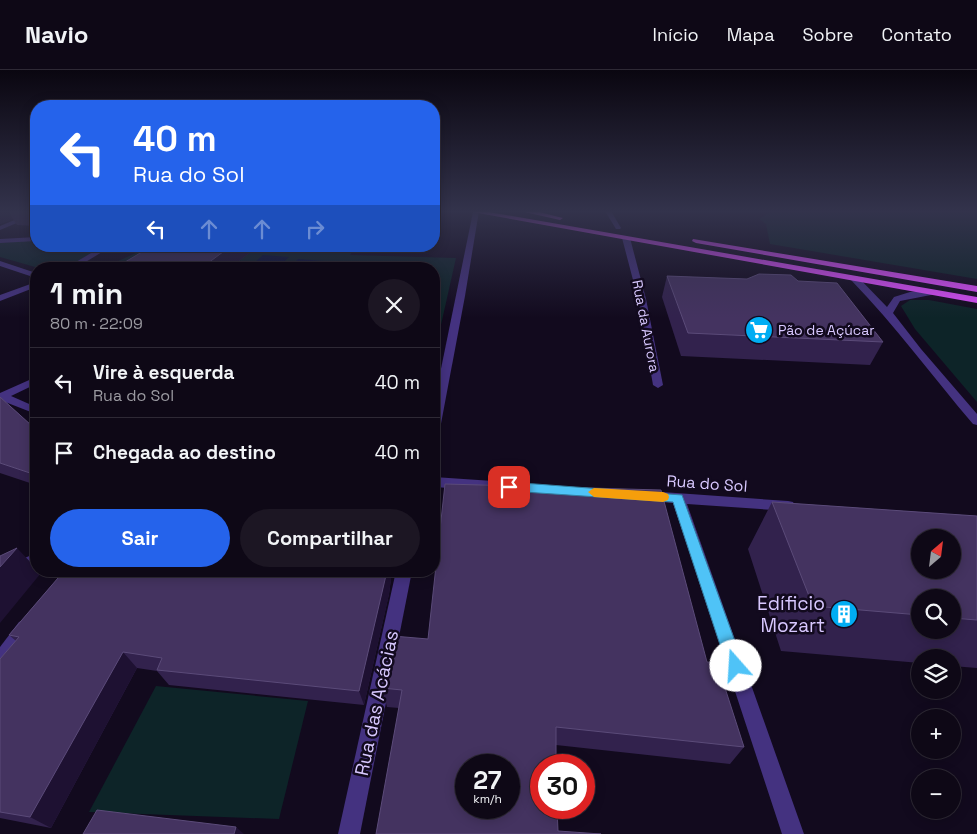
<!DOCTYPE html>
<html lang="pt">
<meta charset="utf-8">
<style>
:root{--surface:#0e0816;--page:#1c1623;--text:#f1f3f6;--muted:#9b9aa1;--line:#2e2935;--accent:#2563eb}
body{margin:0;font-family:"Space Grotesk",sans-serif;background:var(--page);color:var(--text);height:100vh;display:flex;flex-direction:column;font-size:19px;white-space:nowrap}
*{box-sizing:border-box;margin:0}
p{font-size:16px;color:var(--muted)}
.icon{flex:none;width:28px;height:28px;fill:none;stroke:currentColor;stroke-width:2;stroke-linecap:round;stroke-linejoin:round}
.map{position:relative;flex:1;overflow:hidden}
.sheet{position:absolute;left:30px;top:192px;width:410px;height:315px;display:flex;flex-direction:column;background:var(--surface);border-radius:20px;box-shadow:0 2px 12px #0003,0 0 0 1px var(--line)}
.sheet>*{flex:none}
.hud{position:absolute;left:30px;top:30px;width:410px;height:152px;border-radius:20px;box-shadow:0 2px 12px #0003,0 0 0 1px var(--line);background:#2563eb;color:#fff;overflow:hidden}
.needle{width:32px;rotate:28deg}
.tools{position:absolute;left:911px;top:459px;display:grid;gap:10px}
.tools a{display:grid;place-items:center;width:50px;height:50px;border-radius:50%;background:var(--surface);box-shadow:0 2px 12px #0003,0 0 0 1px var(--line);font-size:25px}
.speed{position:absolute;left:455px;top:684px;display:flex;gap:10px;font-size:25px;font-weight:700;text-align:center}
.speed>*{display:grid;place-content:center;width:65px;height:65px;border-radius:50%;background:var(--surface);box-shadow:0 2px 12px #0003,0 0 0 1px var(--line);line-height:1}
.speed small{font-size:12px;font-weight:400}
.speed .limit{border:8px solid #d22;background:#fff;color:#111}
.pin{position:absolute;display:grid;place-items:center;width:42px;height:42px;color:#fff;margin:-21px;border-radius:10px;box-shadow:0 2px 8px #0006}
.me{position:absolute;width:55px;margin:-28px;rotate:341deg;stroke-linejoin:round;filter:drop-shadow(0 0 4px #0008)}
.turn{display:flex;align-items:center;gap:18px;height:105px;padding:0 20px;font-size:22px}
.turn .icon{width:65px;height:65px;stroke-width:2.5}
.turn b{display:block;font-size:35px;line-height:42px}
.lanes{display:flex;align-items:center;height:48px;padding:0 20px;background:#0003;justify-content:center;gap:25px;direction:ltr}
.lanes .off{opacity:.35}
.round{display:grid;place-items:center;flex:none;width:52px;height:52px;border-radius:26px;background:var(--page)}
.overview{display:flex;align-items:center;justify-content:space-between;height:85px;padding:0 20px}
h1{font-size:30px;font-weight:800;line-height:38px}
.action{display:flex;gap:10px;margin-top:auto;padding:10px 20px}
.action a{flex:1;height:58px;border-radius:30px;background:var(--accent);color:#fff;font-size:20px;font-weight:800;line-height:58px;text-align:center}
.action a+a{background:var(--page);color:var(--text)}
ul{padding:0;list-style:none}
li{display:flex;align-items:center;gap:15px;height:70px;padding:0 20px;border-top:1px solid var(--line)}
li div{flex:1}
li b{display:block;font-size:19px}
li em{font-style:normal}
header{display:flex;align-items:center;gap:30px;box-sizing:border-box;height:70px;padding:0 25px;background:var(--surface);border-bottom:1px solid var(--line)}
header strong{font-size:24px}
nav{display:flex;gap:28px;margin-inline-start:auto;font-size:18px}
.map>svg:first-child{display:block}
</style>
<header>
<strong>Navio</strong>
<nav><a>Início</a><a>Mapa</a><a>Sobre</a><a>Contato</a></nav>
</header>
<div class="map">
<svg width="977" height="764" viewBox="0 0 977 764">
<rect width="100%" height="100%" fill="#120a1e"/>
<g fill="#0d2428">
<polygon points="771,141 977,141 977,209 770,174 766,154 759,149"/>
<polygon points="36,170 36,176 105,176 64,199 42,199 0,187 0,173"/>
<polygon points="136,176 357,176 350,185 456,188 434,286 434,199 89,199 116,192 138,182"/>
<polygon points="910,230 929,230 977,239 977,332 915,259 901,236"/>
<polygon points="156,616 308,631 279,749 89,742"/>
</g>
<g fill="#060f3c">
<polygon points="263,185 289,187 276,199 247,199"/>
<polygon points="298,189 337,192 330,199 288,199"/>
</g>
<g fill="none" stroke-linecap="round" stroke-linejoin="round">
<g fill="#443280" fill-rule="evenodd">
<polygon points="36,141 36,145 0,160 0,156"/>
<polygon points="479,141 465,226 440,359 434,363 434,333 473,142"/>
<polygon points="605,141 611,141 621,158 620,159 616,159"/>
<polygon points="626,166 630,168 646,229 663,315 658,318 653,315 638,229 622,168"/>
<polygon points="36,167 36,171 0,173 0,169"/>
<polygon points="103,176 112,176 74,199 64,199"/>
<polygon points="0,191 36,203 36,208 0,196"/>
<path d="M851,206H857L887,237L894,227L910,222L936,220V224L900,231L893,243L921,279L977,344V355L973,354C932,306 895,255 851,210Z"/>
<polygon points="36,212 36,217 0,231 0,225"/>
<polygon points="36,307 36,314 11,326 36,337 36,344 0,330 0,323"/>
<polygon points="434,407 493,411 498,413 500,416 498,419 493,421 434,417"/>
<polygon points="648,421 788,431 793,432 795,436 793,440 788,441 687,434 804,764 782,764 673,433 643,430 641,426 643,422"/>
<polygon points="36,483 36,496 0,513 0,499"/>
<polygon points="396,501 412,501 360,764 338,764"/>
<polygon points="25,549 31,552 33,557 31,562 6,597 0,600 0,577 19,552"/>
</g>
<g fill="#de4fff" fill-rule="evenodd">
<polygon points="467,141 483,141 977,227 977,233"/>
<polygon points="520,141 535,141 563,148 560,150"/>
<polygon points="693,169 977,216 977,222 696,173 692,171"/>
</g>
</g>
<g fill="#32224d" fill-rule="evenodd">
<polygon points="0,141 36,141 36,156 17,155 13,149 0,154"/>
<polygon points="152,176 254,176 255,179 228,199 121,199 120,195"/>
<polygon points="667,206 798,211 883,272 870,295 681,286 662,227"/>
<polygon points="0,327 31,355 36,354 36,415 0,403"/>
<path d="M772,432L977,446V598L952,596V588H920V593L781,581L748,479ZM920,528H952V560H920Z"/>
<polygon points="64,501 392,501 389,524 364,635 169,615 157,601 137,598 51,758 0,748 0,589 16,571 9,565"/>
<polygon points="707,592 744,677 730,694 556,675 558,761 376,764 399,638 387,637 382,618"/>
</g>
<g fill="#1e1132">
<polygon points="0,141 9,141 13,149 0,154"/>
<polygon points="231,176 254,176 255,179 228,199 200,199"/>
<polygon points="17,478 36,498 36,501 39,501 41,503 0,553 0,497"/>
<polygon points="387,501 392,501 389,524 364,635 359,621"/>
<polygon points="123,582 137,598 51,758 30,747"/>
<polygon points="236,757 244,764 234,764"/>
</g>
<g fill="#443360" stroke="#5b4b79" fill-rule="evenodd">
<polygon points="152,176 231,176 200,199 140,199 142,197 120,195"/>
<polygon points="759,204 791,205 798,211 837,213 883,272 688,263 667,206 747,209"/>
<polygon points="0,327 31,355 36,354 36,405 0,393"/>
<path d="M445,414L661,420L707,592L717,593L744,677L556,657V695H541V738H557L558,761L601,764H376L402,620L382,618L393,566L428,569ZM466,695H509V738H466Z"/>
<path d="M772,432L977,446V550L952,548V528H920V545L813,536ZM920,468H952V500H920Z"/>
<polygon points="17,478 0,497 0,486"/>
<polygon points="64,501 387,501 359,621 157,600 162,588 123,582 30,747 0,742 0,589 19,567 9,565"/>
<polygon points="97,740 236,757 234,764 83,764"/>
</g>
<linearGradient id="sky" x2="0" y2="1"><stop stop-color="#0a0610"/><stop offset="0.57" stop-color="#33334c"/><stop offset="1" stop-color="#33334c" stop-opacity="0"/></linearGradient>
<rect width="977" height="248" fill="url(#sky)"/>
<polygon fill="#4fc3f7" stroke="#337fa1" points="509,412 682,425 744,596 741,602 736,604 730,602 727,596 673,432 509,421 503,417"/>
<polygon fill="#f59e0b" points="594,418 663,422 668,424 669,427 668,430 663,432 594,427 588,422"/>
<defs>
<g id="supermarket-disc" transform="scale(1.4375)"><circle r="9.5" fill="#00adf3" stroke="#120a1e"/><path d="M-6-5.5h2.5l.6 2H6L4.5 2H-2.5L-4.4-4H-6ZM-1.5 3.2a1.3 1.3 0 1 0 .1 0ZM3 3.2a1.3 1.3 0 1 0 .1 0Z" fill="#fff"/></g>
<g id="building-disc" transform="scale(1.4375)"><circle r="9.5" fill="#00adf3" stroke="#120a1e"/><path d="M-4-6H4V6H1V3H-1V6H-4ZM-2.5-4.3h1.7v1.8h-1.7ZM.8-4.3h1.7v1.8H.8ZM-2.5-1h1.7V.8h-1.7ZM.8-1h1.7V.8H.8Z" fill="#fff"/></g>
</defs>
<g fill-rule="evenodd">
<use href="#supermarket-disc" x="759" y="260"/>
<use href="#building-disc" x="844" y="544"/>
</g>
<g text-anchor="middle" stroke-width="5" stroke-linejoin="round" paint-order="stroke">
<g font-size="14" fill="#d8c8ff" stroke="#120a1e">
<text transform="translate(646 256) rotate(79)" y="5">Rua da Aurora</text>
</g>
<g font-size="14" fill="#d8c8ff" stroke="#120a1e" text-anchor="start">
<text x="778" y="265">Pão de Açúcar</text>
</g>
<g font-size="16" fill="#d8c8ff" stroke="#120a1e">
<text transform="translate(707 413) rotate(4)" y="6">Rua do Sol</text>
</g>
<g font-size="19" fill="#d8c8ff" stroke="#120a1e" text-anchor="end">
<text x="825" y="540">Edíficio<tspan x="825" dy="22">Mozart</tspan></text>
</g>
<g font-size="19" fill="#d8c8ff" stroke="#120a1e">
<text transform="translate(376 633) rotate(-78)" y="7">Rua das Acácias</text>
</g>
</g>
</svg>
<div class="tools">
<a><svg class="needle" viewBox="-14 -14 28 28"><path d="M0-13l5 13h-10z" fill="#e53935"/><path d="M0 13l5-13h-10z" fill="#9b9aa1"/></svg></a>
<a><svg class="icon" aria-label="search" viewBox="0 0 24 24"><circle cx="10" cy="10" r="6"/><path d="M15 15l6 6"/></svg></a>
<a><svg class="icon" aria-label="layers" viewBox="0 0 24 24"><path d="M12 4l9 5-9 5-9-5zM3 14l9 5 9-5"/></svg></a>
<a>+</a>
<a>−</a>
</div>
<div class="speed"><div>27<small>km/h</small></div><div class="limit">30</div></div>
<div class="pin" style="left:509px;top:417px;background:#d93025"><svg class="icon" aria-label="arrive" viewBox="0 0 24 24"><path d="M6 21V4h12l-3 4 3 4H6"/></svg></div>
<svg class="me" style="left:736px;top:596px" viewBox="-20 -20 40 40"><circle r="19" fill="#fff"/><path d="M0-13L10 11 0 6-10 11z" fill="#4fc3f7"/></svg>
<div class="hud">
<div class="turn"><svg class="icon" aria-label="left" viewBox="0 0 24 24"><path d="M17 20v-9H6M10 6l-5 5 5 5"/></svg><div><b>40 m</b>Rua do Sol</div></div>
<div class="lanes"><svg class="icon" aria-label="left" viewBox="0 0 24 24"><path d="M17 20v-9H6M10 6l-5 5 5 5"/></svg><svg class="icon off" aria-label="ahead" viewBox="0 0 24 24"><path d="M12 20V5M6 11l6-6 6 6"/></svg><svg class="icon off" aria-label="ahead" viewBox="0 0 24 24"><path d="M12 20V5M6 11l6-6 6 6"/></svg><svg class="icon off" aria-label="right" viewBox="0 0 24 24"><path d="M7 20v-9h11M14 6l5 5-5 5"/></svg></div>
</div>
<section class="sheet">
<div class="overview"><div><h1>1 min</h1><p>80 m · 22:09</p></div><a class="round"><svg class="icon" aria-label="close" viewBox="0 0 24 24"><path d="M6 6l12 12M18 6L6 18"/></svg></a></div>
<ul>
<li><svg class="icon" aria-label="left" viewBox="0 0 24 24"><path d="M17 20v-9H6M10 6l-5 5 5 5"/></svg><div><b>Vire à esquerda</b><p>Rua do Sol</p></div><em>40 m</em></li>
<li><svg class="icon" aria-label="arrive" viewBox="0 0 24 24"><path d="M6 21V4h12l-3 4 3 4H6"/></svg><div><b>Chegada ao destino</b></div><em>40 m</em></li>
</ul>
<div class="action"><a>Sair</a><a>Compartilhar</a></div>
</section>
</div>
